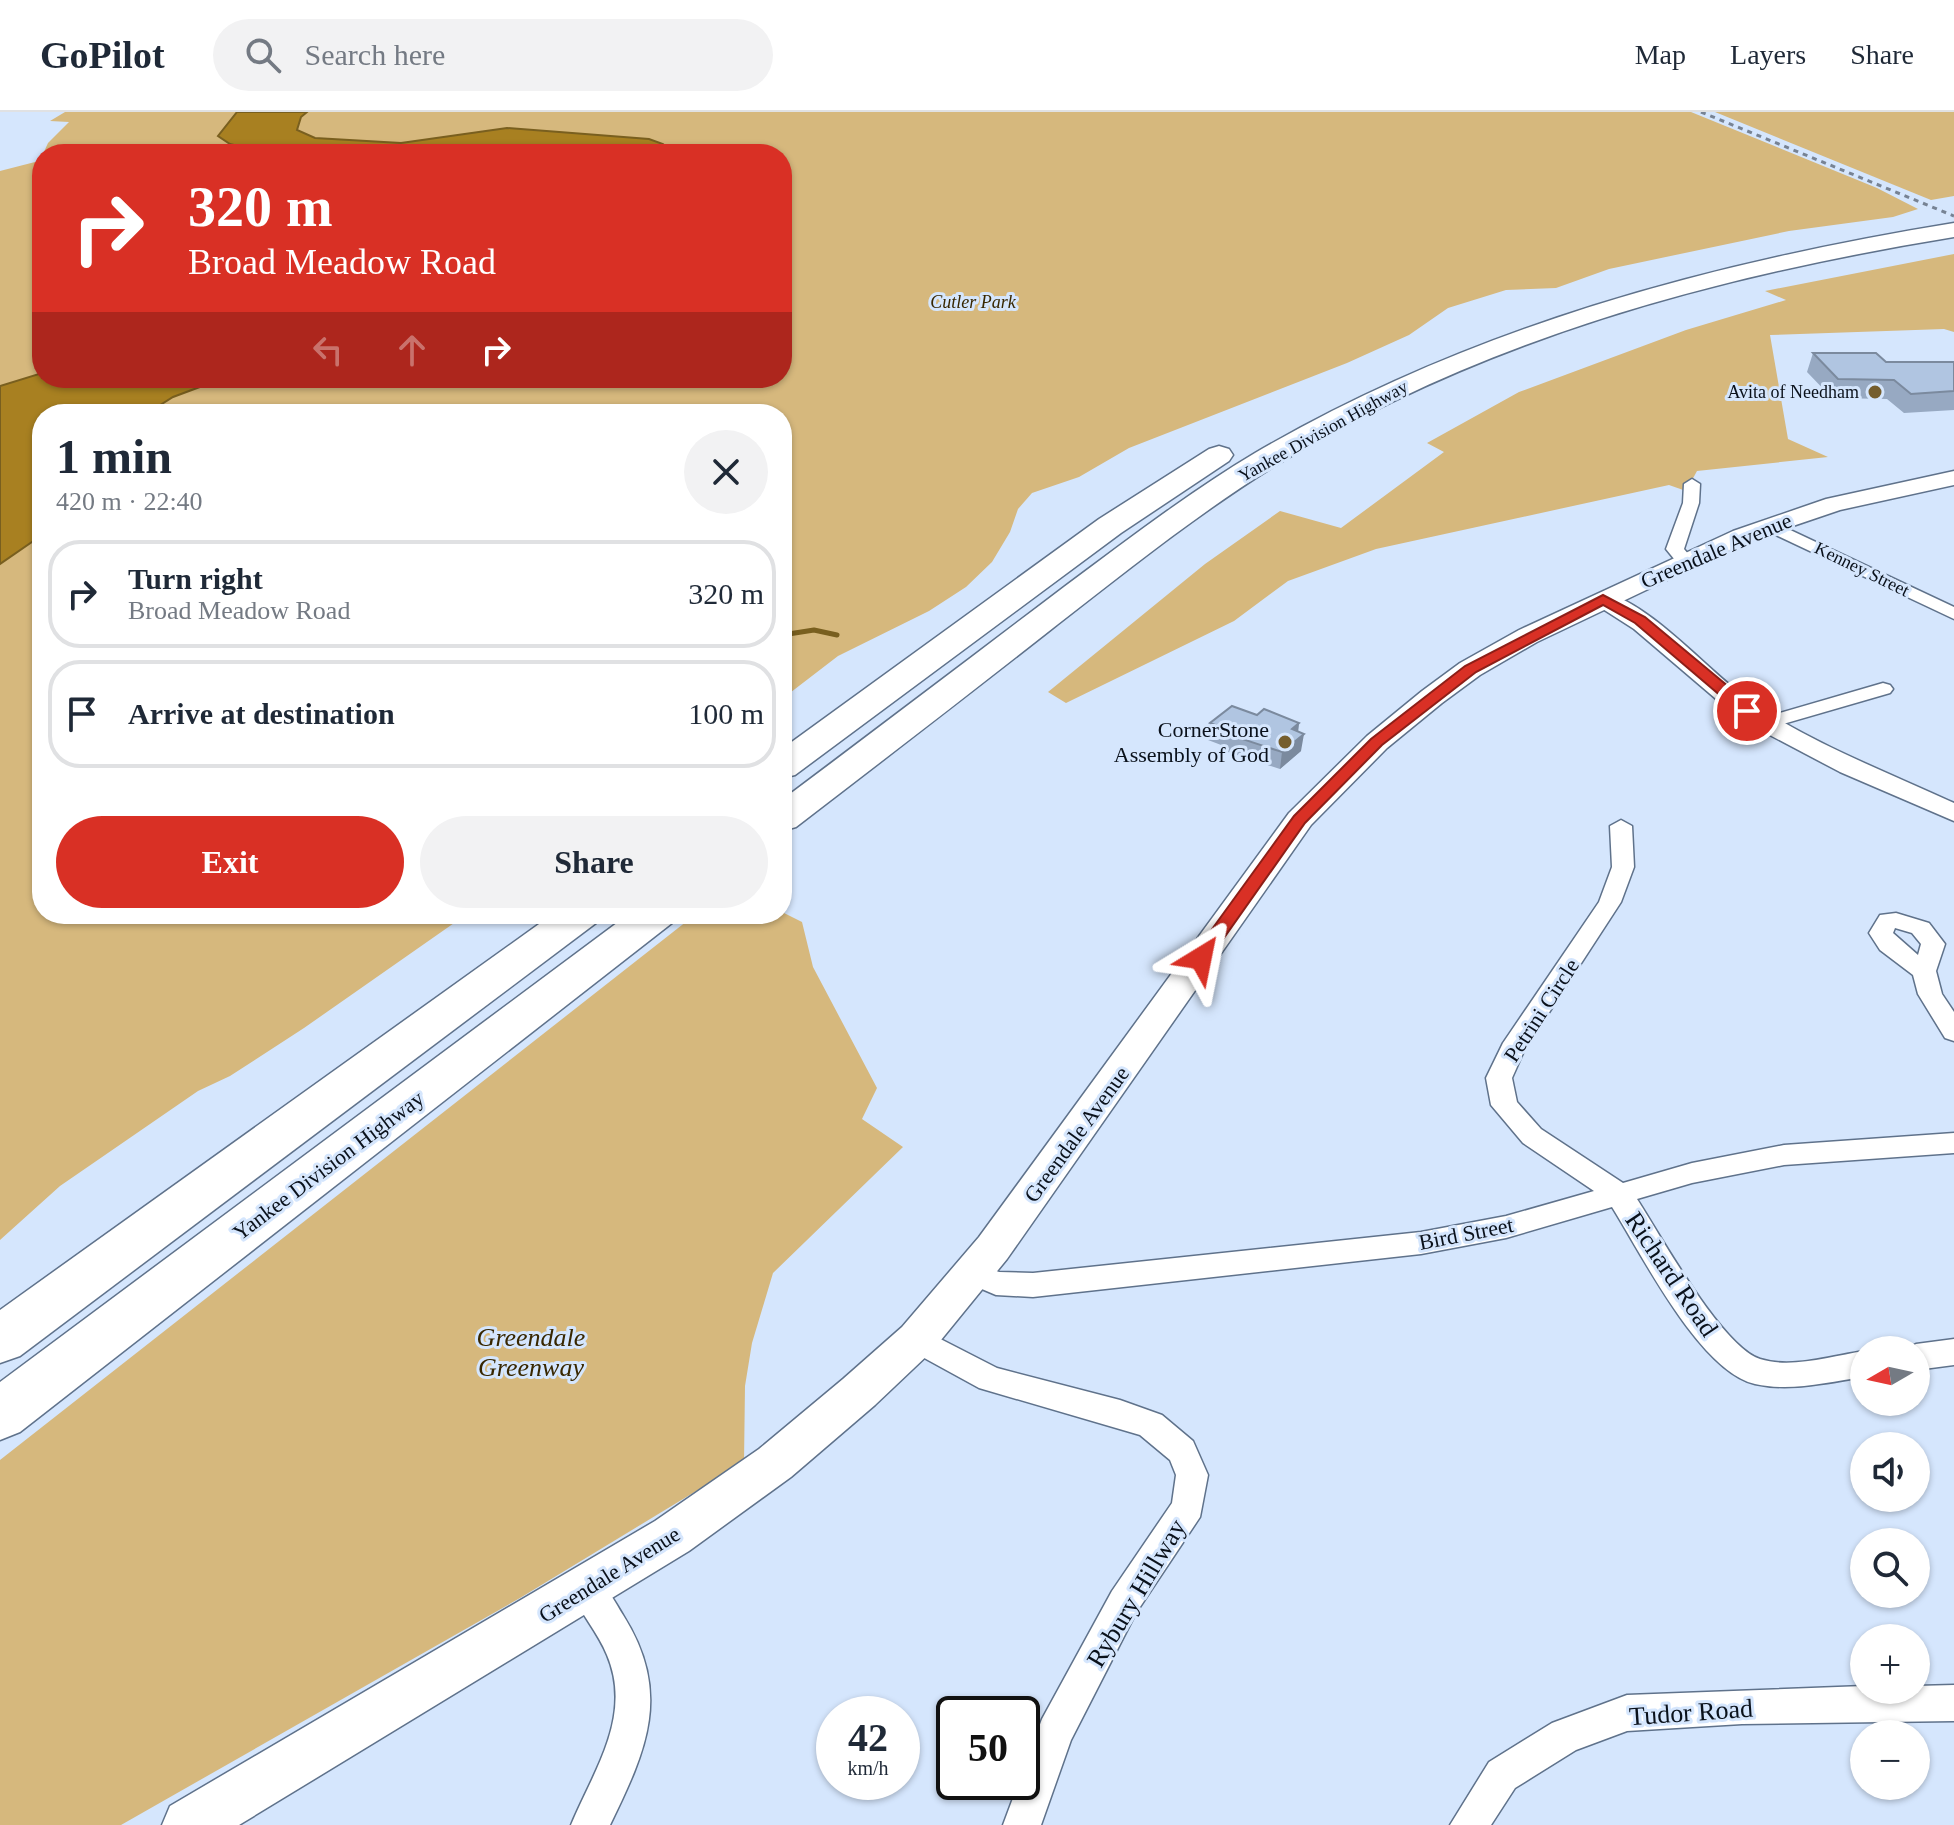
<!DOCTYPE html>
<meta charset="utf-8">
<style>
:root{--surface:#fff;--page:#f2f2f3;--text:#1f2937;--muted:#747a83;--line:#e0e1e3;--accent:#d93025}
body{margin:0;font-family:"Times New Roman",serif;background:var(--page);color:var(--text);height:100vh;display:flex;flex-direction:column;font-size:30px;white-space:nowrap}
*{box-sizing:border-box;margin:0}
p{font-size:26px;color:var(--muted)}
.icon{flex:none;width:44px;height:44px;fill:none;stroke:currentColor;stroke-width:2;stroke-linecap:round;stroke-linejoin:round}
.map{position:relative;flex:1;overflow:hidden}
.sheet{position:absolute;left:32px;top:292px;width:760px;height:520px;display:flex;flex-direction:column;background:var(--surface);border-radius:32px;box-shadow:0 2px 6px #0004}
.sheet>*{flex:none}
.hud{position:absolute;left:32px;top:32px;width:760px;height:244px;border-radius:32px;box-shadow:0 2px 6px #0004;background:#d93025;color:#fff;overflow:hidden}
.needle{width:52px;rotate:261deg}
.buttons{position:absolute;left:1850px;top:1224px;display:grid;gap:16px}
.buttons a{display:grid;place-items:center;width:80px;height:80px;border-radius:50%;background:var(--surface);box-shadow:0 2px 6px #0004;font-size:40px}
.speed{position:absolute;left:816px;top:1584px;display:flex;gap:16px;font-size:40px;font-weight:700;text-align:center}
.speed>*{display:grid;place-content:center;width:104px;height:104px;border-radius:50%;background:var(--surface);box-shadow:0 2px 6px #0004;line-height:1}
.speed small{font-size:20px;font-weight:400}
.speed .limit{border:4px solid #111;border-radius:12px;background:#fff;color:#111}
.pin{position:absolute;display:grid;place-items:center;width:68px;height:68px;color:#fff;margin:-34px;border:4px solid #fff;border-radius:50%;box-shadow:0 2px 8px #0007}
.me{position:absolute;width:88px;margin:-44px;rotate:35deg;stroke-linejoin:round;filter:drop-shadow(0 0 6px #0008)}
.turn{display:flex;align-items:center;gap:28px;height:168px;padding:0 24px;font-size:36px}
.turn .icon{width:104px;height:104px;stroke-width:2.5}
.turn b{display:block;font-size:56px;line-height:68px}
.lanes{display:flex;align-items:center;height:76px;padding:0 24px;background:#0003;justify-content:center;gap:40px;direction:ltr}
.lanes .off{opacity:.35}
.round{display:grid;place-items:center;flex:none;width:84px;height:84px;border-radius:42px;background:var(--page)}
.headline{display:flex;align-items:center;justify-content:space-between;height:136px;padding:0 24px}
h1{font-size:48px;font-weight:700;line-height:60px}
.primary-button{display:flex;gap:16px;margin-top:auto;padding:16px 24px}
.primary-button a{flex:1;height:92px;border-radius:48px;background:var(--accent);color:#fff;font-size:32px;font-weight:700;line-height:92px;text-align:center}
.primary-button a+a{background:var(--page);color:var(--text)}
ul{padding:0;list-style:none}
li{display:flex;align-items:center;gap:24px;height:108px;margin:0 16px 12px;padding:0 8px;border:4px solid var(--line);border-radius:32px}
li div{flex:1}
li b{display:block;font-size:30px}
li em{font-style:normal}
header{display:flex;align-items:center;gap:48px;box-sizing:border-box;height:112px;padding:0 40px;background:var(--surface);border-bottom:2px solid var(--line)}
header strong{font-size:38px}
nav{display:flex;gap:44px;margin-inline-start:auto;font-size:28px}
.search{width:560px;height:72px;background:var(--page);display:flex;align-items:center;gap:20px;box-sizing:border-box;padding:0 28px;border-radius:44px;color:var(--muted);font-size:30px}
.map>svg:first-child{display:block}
</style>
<header>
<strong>GoPilot</strong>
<div class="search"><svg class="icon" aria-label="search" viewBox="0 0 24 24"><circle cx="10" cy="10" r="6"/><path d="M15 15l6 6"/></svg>Search here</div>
<nav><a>Map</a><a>Layers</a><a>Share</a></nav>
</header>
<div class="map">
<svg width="1954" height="1713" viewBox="0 0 1954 1713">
<rect width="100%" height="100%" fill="#d5e6fd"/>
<g fill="#d6b87d">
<polygon points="65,0 238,0 239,35 321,42 43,42 48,31 69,10 50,9"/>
<polygon points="307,0 1691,0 1877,76 1918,97 1893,105 1789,119 1609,157 1556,176 1506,178 1448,196 1409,223 1347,251 1129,336 1079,365 1032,381 1018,397 1010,420 992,450 966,475 929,499 838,544 782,587 782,302 146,302 173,285 224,266 782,266 782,42 671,42 663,32 649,27 507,16 402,31 315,26 297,18 301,4"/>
<polygon points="1715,0 1954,0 1954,84 1931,88"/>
<polygon points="35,50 42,54 42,261 0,274 0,59"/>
<polygon points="1954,142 1954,220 1944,217 1770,223 1788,327 1828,345 1697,359 1686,379 1669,373 1376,437 1288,469 1234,509 1066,591 1048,580 1205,452 1280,399 1341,416 1444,340 1427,331 1519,280 1686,218 1786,188 1765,179"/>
<polygon points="42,423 42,802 467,802 304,916 230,964 198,979 60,1074 0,1128 0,452"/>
<polygon points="782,800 802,810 813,855 877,976 862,1007 903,1035 773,1161 752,1231 745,1274 744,1350 520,1486 121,1713 0,1713 0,1348 696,802"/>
</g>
<g fill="#a88021" stroke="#795f1f" stroke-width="2">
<polygon points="237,0 307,0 301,5 297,18 315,26 401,31 507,16 649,27 663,32 672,41 258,39 230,32 218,24"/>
<polygon points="42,261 42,266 224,266 173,285 146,302 42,302 42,423 0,452 0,274"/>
</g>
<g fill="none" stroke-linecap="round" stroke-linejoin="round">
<polyline stroke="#795f1f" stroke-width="5" points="782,523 814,518 837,523"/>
<g stroke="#5f728b" stroke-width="3">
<g id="minor">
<polygon points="1692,367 1700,372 1699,391 1684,437 1694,449 1685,454 1679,453 1666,437 1683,391 1684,372"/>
<polygon points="1769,408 1954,495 1954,507 1763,417 1761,413"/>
<polygon points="1883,571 1890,573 1893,577 1890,581 1766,617 1756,611 1759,607"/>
<path d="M1621,708L1632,714L1634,755L1621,790L1524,939L1512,966L1517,990L1541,1017L1623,1071L1692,1051L1784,1033L1954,1021V1041L1784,1053L1692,1071L1637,1087C1661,1124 1721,1234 1760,1247C1791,1257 1832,1244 1864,1239V1265C1828,1270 1791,1280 1755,1272C1700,1260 1641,1141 1612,1095L1506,1126L1421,1142L1033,1185L996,1183L963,1169L959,1161L963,1153L973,1150L999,1160L1033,1161L1421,1120L1506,1104L1594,1079L1523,1031L1491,993L1486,966L1503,931L1599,790L1612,755L1610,714Z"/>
<path d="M1896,801L1929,811L1945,832L1936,859L1942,882L1954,900V929L1945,926L1918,882L1913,863L1880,838L1869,821L1880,803ZM1895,816L1912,821L1921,832L1918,843L1893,821Z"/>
<polygon points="917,1215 997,1256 1120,1288 1162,1303 1193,1329 1208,1363 1200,1405 1136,1501 1071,1628 1041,1713 1003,1713 1019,1670 1022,1670 1022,1661 1042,1607 1112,1479 1172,1391 1176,1363 1170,1348 1140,1323 979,1276 906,1236 902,1227 906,1218"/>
<polygon points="1954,1227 1954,1253 1916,1258 1916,1238 1904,1238 1916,1232"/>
<path d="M587,1462C605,1469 613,1487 623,1503C672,1581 647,1637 610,1713H571C594,1658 633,1604 607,1543C598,1520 580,1501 570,1478L575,1467Z"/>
<polygon points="1954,1573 1954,1609 1742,1612 1627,1619 1576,1638 1515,1676 1491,1713 1450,1713 1489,1650 1552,1611 1627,1583 1864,1574 1864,1578 1916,1578 1916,1574"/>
</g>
</g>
<g stroke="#5f728b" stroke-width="3">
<path id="tertiary" d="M1603,480C1655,493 1713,566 1761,597C1821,635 1889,661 1954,691V709L1840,660L1764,620L1722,592L1634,517L1595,492L1592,487Z"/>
</g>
<g stroke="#5f728b" stroke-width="3">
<polygon id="secondary" points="1954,359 1954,373 1840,398 1749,429 1537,530 1480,563 1442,591 1387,636 1311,713 1007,1147 932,1239 875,1293 791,1365 689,1439 239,1713 162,1713 170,1694 655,1409 759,1337 843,1267 902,1215 979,1125 1289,701 1367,624 1422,579 1460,551 1519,518 1733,419 1826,387"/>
</g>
<g stroke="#5f728b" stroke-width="3">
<g id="motorway">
<path d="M1954,111V125C1715,164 1481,227 1273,355C1196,403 1125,460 1053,516C968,583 882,649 796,715L782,719V688C876,618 970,546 1064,475C1126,429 1188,381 1255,341C1471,215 1709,151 1954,111Z"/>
<polygon points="1219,334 1229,337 1233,343 1229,349 1121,421 795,663 782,666 782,637 1099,407 1209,337"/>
<polygon points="553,802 602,802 596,811 20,1244 0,1251 0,1198"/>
<polygon points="629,802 678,802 672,811 20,1320 0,1328 0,1270"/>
</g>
</g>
<use href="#minor" fill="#fff" fill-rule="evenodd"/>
<use href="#tertiary" fill="#fff" fill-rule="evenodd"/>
<use href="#secondary" fill="#fff" fill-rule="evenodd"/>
<use href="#motorway" fill="#fff" fill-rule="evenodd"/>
<polyline stroke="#778394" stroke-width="3" stroke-dasharray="5 5" stroke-linecap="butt" points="1701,0 1954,104"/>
</g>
<g fill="#97a9c2">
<polygon points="1813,241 1886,250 1954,250 1954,298 1904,301 1887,287 1832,286 1807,260"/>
<polygon points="1257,603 1299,611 1298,620 1301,639 1280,657 1228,640 1229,636 1208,628 1210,611"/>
</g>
<polygon fill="#7b8a9e" points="1299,611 1297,628 1304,622 1301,639 1280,657 1282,640 1292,617"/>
<g fill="#b0c5e1" stroke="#7b8a9e" stroke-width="2">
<polygon points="1813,241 1876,241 1886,250 1954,250 1954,279 1911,282 1894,268 1838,267"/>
<polygon points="1232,594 1257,603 1264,597 1299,611 1292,617 1304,622 1282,640 1230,623 1234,620 1210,611"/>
</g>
<polygon fill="#d93025" stroke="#8d1f18" stroke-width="2" points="1603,483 1645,505 1753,595 1753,602 1742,602 1635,511 1603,493 1476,560 1382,633 1305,711 1207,850 1194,850 1194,842 1294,704 1371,627 1465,554"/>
<g fill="#755e2e" stroke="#d5e6fd" stroke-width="3">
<circle cx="1875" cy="280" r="8"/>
<circle cx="1285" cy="630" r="8"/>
</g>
<g text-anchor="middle" stroke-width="6" stroke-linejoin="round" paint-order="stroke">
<g font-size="18" font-style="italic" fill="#382700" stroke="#d5e6fd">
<text x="973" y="196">Cutler Park</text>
</g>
<g font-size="18" fill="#0a111b" stroke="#d5e6fd" text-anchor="end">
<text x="1859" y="286">Avita of Needham</text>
</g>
<g font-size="18" fill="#0a111b" stroke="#d5e6fd">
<text transform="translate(1323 319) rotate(-29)" y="6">Yankee Division Highway</text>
<text transform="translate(1862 457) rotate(26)" y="6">Kenney Street</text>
</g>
<g font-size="22" fill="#0a111b" stroke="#d5e6fd">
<text transform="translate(1716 438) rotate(-23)" y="8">Greendale Avenue</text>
<text transform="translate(1541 898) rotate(-57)" y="8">Petrini Circle</text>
<text transform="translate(1076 1022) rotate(-54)" y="8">Greendale Avenue</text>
<text transform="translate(328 1053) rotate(-37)" y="8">Yankee Division Highway</text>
<text transform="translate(1466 1121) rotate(-11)" y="8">Bird Street</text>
<text transform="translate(609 1462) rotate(-32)" y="8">Greendale Avenue</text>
</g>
<g font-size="22" fill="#0a111b" stroke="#d5e6fd" text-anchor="end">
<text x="1269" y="625">CornerStone<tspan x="1269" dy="25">Assembly of God</tspan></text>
</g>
<g font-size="26" fill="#0a111b" stroke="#d5e6fd">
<text transform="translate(1672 1162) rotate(56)" y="9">Richard Road</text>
<text transform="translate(1136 1481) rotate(-59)" y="9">Rybury Hillway</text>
<text transform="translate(1691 1600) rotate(-4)" y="9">Tudor Road</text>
</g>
<g font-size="26" font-style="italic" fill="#382700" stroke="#d5e6fd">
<text x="531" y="1234">Greendale<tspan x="531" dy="30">Greenway</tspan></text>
</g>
</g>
</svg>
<div class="buttons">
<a><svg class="needle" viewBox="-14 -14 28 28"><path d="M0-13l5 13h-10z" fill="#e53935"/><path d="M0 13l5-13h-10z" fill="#747a83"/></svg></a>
<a><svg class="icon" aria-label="sound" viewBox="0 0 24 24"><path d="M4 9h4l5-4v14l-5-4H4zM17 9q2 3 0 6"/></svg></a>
<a><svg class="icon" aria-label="search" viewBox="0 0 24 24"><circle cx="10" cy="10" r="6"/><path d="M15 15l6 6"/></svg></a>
<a>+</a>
<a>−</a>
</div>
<div class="speed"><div>42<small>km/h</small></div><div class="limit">50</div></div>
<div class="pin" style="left:1747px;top:599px;background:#d93025"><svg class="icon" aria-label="arrive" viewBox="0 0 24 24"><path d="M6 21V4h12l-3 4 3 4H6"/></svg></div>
<svg class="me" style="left:1201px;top:846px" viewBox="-20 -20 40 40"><path d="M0-17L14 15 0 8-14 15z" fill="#d93025" stroke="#fff" stroke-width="4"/></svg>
<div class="hud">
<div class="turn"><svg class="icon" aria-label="right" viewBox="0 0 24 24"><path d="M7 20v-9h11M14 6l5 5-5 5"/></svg><div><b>320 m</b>Broad Meadow Road</div></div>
<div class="lanes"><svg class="icon off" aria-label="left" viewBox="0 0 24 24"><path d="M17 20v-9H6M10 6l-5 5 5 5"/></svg><svg class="icon off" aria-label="ahead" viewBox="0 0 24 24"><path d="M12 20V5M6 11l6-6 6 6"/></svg><svg class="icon" aria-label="right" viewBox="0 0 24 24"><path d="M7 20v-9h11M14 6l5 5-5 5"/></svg></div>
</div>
<section class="sheet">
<div class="headline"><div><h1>1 min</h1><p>420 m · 22:40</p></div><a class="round"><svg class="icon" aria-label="close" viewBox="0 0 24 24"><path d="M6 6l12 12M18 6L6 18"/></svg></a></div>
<ul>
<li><svg class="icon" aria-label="right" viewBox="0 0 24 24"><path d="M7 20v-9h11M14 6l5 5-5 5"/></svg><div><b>Turn right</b><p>Broad Meadow Road</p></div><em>320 m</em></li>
<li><svg class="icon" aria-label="arrive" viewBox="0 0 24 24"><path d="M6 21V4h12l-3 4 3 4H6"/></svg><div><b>Arrive at destination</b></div><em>100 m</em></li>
</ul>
<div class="primary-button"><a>Exit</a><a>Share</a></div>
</section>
</div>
